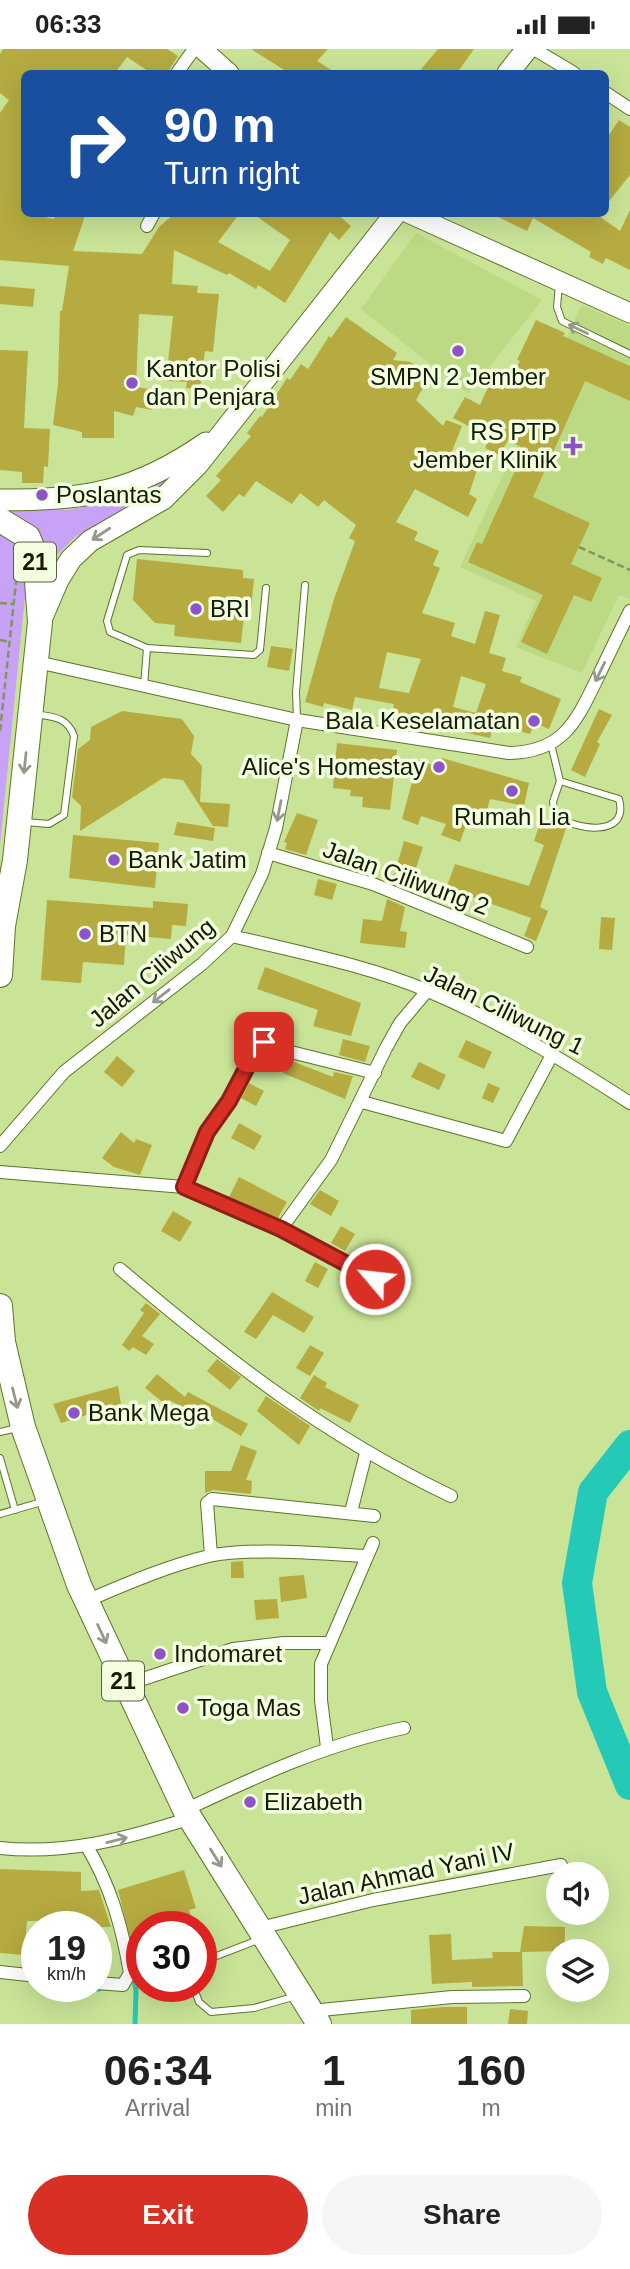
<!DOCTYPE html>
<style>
:root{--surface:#fff;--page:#f6f6f6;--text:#222;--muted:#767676;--accent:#d93025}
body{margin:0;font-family:Arial,sans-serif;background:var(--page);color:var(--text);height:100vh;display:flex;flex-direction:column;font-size:26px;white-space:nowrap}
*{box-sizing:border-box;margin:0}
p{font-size:23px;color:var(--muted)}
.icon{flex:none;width:38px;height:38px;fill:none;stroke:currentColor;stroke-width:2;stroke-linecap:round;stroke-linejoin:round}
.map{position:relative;height:1975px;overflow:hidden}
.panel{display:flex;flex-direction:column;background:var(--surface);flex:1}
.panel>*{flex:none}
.guide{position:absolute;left:21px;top:21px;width:588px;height:147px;border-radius:10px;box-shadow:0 7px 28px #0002;background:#1a4fa0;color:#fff;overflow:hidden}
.controls{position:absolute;left:546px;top:1813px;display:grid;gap:14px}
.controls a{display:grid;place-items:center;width:63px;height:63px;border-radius:50%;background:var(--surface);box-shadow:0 7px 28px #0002;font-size:35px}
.speed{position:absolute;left:21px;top:1862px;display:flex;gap:14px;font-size:35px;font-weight:700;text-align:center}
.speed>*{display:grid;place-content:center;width:91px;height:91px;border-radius:50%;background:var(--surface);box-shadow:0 7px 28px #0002;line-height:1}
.speed small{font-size:18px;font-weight:400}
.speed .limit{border:10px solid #d22;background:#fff;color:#111}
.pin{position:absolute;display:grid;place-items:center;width:60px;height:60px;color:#fff;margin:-30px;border-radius:14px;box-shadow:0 4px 10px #0006}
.me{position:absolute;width:77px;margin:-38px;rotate:298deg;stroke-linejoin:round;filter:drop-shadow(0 0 5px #0008)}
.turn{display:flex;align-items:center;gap:24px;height:147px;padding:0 28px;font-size:32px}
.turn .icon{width:91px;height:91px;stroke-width:2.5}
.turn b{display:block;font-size:49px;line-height:60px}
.eta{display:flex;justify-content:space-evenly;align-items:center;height:119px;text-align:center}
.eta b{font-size:42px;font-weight:700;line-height:49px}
.button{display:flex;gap:14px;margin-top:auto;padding:14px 28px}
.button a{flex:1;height:80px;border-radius:42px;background:var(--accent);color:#fff;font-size:28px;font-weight:700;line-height:80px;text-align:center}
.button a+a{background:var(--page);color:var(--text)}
.status{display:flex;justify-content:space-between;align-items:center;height:49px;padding:0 35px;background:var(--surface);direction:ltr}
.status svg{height:19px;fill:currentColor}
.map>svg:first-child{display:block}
</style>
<div class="status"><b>06:33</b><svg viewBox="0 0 49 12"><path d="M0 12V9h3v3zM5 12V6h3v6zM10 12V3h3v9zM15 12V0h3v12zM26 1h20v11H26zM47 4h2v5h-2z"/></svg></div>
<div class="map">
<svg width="630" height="1975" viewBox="0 0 630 1975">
<rect width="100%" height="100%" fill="#c9e497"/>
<g fill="#bcd984">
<polygon points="416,184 542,251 468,345 361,260"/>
<polygon points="582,256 630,277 630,550 619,546 582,624 516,598 536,552 460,518"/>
</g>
<g fill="#c8a2f6">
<path d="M168,430L170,435L75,488L49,514C28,484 44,476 0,461V457L68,461L138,445Z"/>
<polygon points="0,479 21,498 27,527 0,796"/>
</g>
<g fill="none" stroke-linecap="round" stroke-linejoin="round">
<g stroke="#25c9b8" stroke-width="5">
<polyline points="133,1925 136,1941 135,1975"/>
<polyline points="77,1937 99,1940"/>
</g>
<polyline stroke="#25c9b8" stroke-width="30" points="630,1396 593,1443 577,1534 592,1643 630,1736"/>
</g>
<g fill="#b5ab40" fill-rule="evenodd">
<polygon points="3,0 167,0 178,7 167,24 151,24 127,8 115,24 24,24 24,164 54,170 56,164 86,164 73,202 142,205 159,178 175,164 240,164 218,193 270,222 290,191 252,164 336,164 351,177 339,191 330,183 285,254 258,236 256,240 229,224 227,226 174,201 172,235 198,237 197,244 219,245 213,303 205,302 200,340 186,339 187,333 166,332 173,267 139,265 136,338 155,341 152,361 136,358 133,367 114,362 114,389 82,389 82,383 53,376 58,335 60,262 62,262 69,217 0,211 0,64 9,51 0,44 0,5"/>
<polygon points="251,0 328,0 317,12 336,24 289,24"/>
<polygon points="438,0 474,0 457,24 418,24"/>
<polygon points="619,71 630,78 630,126 606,156 606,90"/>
<polygon points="630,161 630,221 606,209 603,215 589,208 591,203 533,169 527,182 490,164 595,164 620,182"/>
<polygon points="0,237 35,240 33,258 0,255"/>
<path d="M346,268L397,304L393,311L410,313L431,325L416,351L443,377L446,371L462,377L452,402L480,412L469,445L477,450L468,468L415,440L396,473L418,483L414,491L439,502L433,516L440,519L422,564L455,574L451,587L475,595L485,562L500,566L489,604L506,609L502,622L522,628L520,633L561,650L549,680L535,674L530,685L494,675L490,689L418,673L416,681L403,677L404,673L391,671L394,655L355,648L352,661L324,654L323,658L305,653L334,550L355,492L349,489L356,476L324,451L318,458L300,444L292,455L256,432L244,448L239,445L223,463L206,447L221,431L216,427L251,387L247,384L260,367L262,368L287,329L290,331L301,315L308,320L329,287L331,289ZM387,603L421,610L409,644L379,639ZM461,627L486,635L476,664L453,658Z"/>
<polygon points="536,271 565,284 563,287 630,317 630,352 585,332 533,448 590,474 571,515 602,529 591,553 574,546 547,605 521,593 543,546 468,513 477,493 482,495 525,400 508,391 500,406 485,399 490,388 453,369 465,348 480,356 490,334 503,341 520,312 517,311"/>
<polygon points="0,301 28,302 24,379 50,380 48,418 44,417 43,434 22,434 22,423 0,421"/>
<polygon points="137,510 243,521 243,529 254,530 250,569 244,568 241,594 174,587 175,576 155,574 133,551"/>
<polygon points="271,597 293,600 289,622 267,618"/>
<polygon points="599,660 612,666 597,693 600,695 585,728 571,721"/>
<polygon points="122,662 182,670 194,687 191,705 202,717 200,753 230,755 228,778 213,777 183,731 163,729 80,782 81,757 72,748 78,700 90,691 91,678"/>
<polygon points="337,694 397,701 390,761 362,758 363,748 350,747 351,741 333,739"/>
<polygon points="442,709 529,734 524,757 490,750 485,769 470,765 460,793 441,786 446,775 421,767 418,776 402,770 418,711 439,718"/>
<polygon points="297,764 318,771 306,806 285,800 287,794 284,793"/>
<polygon points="541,771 566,779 540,858 548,862 536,892 524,887 531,869 461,844 457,856 442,851 455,815 529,837 544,796 534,792"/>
<polygon points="177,773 215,779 213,792 174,786"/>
<polygon points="73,786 159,794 155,839 69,829"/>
<polygon points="404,792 423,798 409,840 392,833"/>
<polygon points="318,830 337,835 332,851 314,846"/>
<polygon points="387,850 405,858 400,882 407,883 405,899 360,894 363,870 382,872"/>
<polygon points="47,851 153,859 153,852 188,855 186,877 172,876 171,890 126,886 124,916 83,913 81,934 41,931"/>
<polygon points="601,868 615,869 612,901 599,900"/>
<polygon points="265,918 361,954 351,987 313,977 318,961 257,940"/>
<polygon points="237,974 261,976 260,986 252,991 235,989"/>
<polygon points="343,990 370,997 365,1013 339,1006"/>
<polygon points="466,991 492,1003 484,1020 458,1008"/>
<polygon points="117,1007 135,1022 122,1038 104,1023"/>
<polygon points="289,1011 333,1028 334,1023 353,1027 345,1050 283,1024"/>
<polygon points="419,1013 446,1026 439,1041 411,1028"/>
<polygon points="249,1034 264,1042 256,1057 241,1049"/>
<polygon points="488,1034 500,1039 493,1054 482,1049"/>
<polygon points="239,1074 262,1087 254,1101 231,1089"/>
<polygon points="121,1083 134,1094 136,1090 152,1096 140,1126 114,1118 102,1109"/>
<polygon points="239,1128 287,1153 278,1169 229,1148"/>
<polygon points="320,1141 339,1152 331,1167 310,1155"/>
<polygon points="173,1162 192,1173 180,1193 161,1182"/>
<polygon points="341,1177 355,1185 345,1202 331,1194"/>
<polygon points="315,1213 328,1220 318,1239 305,1232"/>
<polygon points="272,1243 314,1268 304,1284 273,1266 256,1290 244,1283"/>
<polygon points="146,1254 160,1265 142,1287 154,1295 146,1306 133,1298 129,1302 122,1296 144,1264 140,1261"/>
<polygon points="310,1296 324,1304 310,1327 296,1319"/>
<polygon points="217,1310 241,1328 230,1341 207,1322"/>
<polygon points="157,1325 185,1348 188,1343 248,1375 241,1387 204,1365 202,1369 169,1351 165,1355 145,1339"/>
<polygon points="314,1326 327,1334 325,1338 359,1356 350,1374 320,1359 319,1362 300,1349"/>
<polygon points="118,1337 121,1355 61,1374 53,1355"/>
<polygon points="266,1347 310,1377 299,1396 257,1362"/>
<polygon points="241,1396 257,1402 246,1431 252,1432 251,1445 213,1441 205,1444 205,1422 231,1422"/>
<polygon points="243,1512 244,1529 231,1529 231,1513"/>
<polygon points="304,1526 307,1549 281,1553 279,1528"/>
<polygon points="277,1550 279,1569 256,1571 254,1551"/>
<polygon points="0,1820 81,1823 81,1842 99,1841 111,1878 52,1878 52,1872 27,1872 24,1906 0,1904"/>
<polygon points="184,1821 196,1859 189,1861 194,1878 142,1878 142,1921 138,1921 118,1841"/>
<polygon points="524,1877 565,1878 565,1902 522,1903 523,1937 472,1938 472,1933 432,1935 429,1886 451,1885 452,1911 493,1909 492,1903 520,1903"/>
<polygon points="443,1958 467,1958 467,1975 411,1975 411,1961"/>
<polygon points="510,1960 528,1962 527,1975 508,1975"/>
</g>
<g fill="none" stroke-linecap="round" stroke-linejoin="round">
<g stroke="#5d7429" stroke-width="8">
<g id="lane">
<polyline points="559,235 557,258 562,272 630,305"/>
<polyline points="207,504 139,501 127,506 107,572 110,583 147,599 254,606 260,601 266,539"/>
<polyline points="144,637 147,599"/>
<polyline points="297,670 296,643 305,536"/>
<path d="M551,695L560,732L553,753L555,766C572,780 630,791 619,750L560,732"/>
<path d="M25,773L49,775L64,766L74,687C67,667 52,668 34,665"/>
<polyline points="0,1383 17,1379"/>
<polyline points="0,1409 15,1461"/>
<polyline points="0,1465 45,1452"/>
<polyline points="201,1913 258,1891"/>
<polyline points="193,1937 199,1953 211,1963 254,1959 293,1948"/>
</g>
</g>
<g stroke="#5d7429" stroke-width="14">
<g id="street">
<polyline points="534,0 574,24"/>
<polyline points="177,24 194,0"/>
<polyline points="606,44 630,60"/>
<polyline points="147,177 154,164"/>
<path d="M37,613L297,671L509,704C563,703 576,673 597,630C608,607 619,584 630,562"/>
<polyline points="268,804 373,835 527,898"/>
<path d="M232,887C297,903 366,916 428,942C499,972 565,1012 630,1054"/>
<polyline points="362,1053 506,1092 553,1004"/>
<polyline points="0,1097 64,1023 202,915 232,887 262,825 276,779 297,671"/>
<polyline points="0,1123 184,1138 281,1180 375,1230"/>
<polyline points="184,1138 207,1083 230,1052 259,995 375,1024"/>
<polyline points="281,1180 331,1111 386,999 400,974 427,942"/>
<path d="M120,1220C226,1310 325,1387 451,1447"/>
<polyline points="351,1463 366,1404"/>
<polyline points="211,1506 207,1454 212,1450 374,1467"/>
<path d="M86,1552C126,1535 167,1517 209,1507C251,1498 323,1505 367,1507"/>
<polyline points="125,1636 233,1600 284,1594 327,1594"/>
<polyline points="327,1698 321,1651 321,1615 373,1494"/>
<path d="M185,1761C257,1727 326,1695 404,1679"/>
<path d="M86,1796C111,1837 122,1878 130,1924L123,1936L96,1934"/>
<path d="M0,1799C67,1806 128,1789 191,1769"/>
<polyline points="260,1879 373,1851 561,1816"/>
<polyline points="0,1923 37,1927"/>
<polyline points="311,1962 452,1948 524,1947"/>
</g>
</g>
<g stroke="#5d7429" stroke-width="21">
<g id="secondary">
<polyline points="202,0 229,24"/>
<polyline points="408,164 630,264"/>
</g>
</g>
<g stroke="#5d7429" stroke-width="23">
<g id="primary">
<polyline points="508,24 527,0"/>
<path d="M0,451C85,451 134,444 206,394"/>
<polyline points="40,573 58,531 71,510 90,492 163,450 198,415 396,164"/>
</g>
</g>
<g stroke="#5d7429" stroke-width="26">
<g id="highway">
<polyline points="0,471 28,488 35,505 40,573 15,811 3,877 0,926"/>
<polyline points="0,1257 3,1293 23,1378 79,1536 185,1761 319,1975"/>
</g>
</g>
<g stroke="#82965c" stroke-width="2.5" stroke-dasharray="7 3.5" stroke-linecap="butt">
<polyline points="579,498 630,521"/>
<polyline points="0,554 13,555"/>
<polyline points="0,591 10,593"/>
<polyline points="0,682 16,533"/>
</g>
<use href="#lane" stroke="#fff" stroke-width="6"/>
<use href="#street" stroke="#fff" stroke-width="12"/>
<use href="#secondary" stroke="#fff" stroke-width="19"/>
<use href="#primary" stroke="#fff" stroke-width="21"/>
<use href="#highway" stroke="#fff" stroke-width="24"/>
</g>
<defs><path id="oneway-shaft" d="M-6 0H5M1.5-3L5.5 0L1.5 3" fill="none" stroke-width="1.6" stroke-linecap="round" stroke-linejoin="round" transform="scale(1.75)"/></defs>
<g stroke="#95998c">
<use href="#oneway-shaft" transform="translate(578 280) rotate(-154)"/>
<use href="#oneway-shaft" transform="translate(101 485) rotate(147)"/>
<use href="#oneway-shaft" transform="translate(600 623) rotate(116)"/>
<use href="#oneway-shaft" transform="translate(25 714) rotate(96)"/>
<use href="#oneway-shaft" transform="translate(279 762) rotate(101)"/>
<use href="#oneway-shaft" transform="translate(161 947) rotate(142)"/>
<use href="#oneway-shaft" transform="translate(15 1349) rotate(76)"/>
<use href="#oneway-shaft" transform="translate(102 1585) rotate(65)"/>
<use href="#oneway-shaft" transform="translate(117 1791) rotate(-14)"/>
<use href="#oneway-shaft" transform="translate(216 1809) rotate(58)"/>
</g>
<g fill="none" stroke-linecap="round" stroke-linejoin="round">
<g stroke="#8d1f18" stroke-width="18">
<polyline id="route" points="264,993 259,995 229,1052 207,1083 184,1138 281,1180 375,1230"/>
</g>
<use href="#route" stroke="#d93025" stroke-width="12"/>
</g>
<g fill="#8e52c9" stroke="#f2fedf" stroke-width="2.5">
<circle cx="458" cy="302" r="7"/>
<circle cx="132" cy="334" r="7"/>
<path d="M569.5 386.5h7v7h7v7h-7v7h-7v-7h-7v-7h7z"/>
<circle cx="42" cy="446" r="7"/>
<circle cx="196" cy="560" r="7"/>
<circle cx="534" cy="672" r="7"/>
<circle cx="439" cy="718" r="7"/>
<circle cx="512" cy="742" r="7"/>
<circle cx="114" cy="811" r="7"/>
<circle cx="85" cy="885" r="7"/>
<circle cx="74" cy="1364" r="7"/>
<circle cx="160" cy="1605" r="7"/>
<circle cx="183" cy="1659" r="7"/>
<circle cx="250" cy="1753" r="7"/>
</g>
<g text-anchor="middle" stroke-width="7" stroke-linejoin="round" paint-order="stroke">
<g fill="#f2fedf" stroke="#566043" stroke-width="2">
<rect x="14" y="493.5" width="42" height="39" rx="5"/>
<rect x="102" y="1612.5" width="42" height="39" rx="5"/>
</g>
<g font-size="23" font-weight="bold" fill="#131c00">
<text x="35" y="521">21</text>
<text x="123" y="1640">21</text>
</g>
<g font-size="24" fill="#131c00" stroke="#f2fedf" text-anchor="start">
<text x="146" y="328">Kantor Polisi<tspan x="146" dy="28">dan Penjara</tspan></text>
<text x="458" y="336" text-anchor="middle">SMPN 2 Jember</text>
<text x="557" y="391" text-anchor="end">RS PTP<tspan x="557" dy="28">Jember Klinik</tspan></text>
<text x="56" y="454">Poslantas</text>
<text x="210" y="568">BRI</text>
<text x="520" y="680" text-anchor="end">Bala Keselamatan</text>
<text x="425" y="726" text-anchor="end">Alice's Homestay</text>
<text x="512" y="776" text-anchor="middle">Rumah Lia</text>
<text x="128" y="819">Bank Jatim</text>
<text x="99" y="893">BTN</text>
<text x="88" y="1372">Bank Mega</text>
<text x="174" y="1613">Indomaret</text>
<text x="197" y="1667">Toga Mas</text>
<text x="264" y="1761">Elizabeth</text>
</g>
<g font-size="24" fill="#131c00" stroke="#f2fedf">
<text transform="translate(406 829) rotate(20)" y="8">Jalan Ciliwung 2</text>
<text transform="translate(152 924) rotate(-40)" y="8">Jalan Ciliwung</text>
<text transform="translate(504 961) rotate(26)" y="8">Jalan Ciliwung 1</text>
<text transform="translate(406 1825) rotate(-12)" y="8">Jalan Ahmad Yani IV</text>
</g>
</g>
</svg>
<div class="controls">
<a><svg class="icon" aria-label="sound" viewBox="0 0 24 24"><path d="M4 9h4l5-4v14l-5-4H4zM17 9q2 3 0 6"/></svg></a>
<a><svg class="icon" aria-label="layers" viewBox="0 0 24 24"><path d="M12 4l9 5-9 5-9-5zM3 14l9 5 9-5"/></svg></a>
</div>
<div class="speed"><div>19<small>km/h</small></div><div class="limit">30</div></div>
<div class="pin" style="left:264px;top:993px;background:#d93025"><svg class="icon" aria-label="arrive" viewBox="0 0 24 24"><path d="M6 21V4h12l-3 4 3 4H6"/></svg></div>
<svg class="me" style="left:375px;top:1230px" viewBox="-20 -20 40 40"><circle r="17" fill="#d93025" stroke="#fff" stroke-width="3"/><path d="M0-11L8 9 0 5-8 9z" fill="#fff"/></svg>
<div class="guide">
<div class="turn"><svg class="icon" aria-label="right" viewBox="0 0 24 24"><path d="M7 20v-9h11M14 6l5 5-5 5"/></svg><div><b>90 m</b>Turn right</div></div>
</div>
</div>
<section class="panel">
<div class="eta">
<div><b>06:34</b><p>Arrival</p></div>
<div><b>1</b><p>min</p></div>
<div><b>160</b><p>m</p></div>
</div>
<div class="button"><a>Exit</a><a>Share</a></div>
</section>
